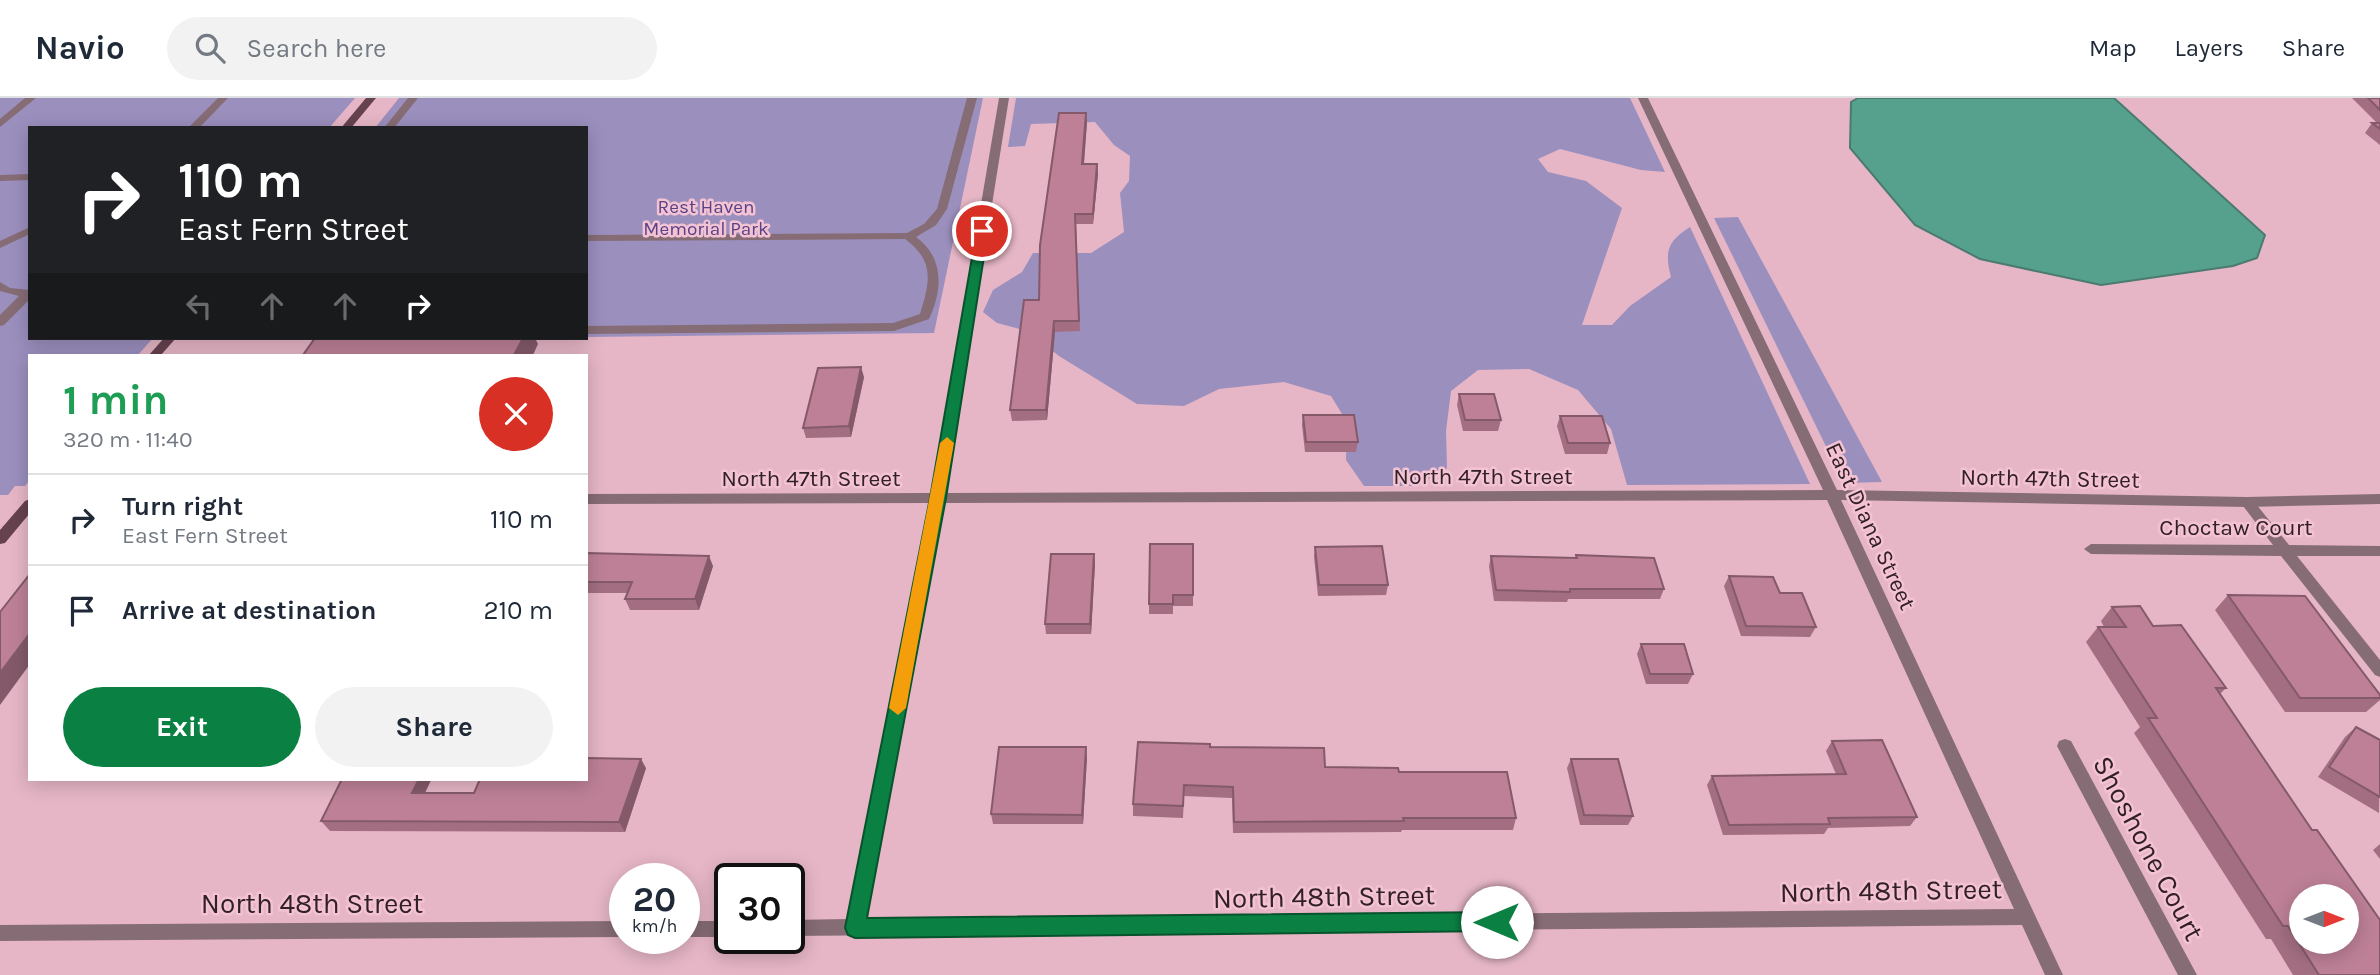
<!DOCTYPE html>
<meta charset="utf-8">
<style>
:root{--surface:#fff;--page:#f2f2f3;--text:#1f2937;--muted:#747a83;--line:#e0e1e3;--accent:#0b8043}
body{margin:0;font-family:Karla,sans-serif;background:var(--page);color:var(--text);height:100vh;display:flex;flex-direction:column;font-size:26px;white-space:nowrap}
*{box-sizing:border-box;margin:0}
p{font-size:23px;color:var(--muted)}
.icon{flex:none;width:38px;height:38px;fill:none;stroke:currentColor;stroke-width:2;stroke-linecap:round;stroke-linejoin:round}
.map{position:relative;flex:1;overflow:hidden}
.side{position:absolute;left:28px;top:256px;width:560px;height:427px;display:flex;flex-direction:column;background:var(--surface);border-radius:0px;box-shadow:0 4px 18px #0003}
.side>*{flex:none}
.top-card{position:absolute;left:28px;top:28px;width:560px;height:214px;border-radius:0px;box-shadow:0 4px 18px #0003;background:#202124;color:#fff;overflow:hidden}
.needle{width:46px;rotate:90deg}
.fabs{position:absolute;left:2289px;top:786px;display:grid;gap:14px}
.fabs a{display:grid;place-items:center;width:70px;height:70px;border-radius:50%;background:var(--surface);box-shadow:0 4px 18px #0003;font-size:35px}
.speed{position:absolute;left:609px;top:765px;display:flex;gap:14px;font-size:35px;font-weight:700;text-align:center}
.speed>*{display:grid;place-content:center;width:91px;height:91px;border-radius:50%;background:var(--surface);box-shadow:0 4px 18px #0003;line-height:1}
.speed small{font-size:18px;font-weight:400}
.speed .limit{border:4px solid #111;border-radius:10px;background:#fff;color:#111}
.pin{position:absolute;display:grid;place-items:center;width:60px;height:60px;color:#fff;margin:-30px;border:4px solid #fff;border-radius:50%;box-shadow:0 2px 7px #0007}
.me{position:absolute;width:77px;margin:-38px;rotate:270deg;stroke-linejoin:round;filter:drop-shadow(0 0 5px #0008)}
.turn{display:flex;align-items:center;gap:24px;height:147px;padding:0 35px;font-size:32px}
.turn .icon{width:91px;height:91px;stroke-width:2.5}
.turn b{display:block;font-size:49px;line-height:60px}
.lanes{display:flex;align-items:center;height:66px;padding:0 35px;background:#0003;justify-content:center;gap:35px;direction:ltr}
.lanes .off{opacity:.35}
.round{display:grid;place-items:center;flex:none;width:74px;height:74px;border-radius:37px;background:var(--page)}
.summary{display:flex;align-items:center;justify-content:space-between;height:119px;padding:0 35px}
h1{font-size:42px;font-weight:700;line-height:52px;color:#1e9e55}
.action{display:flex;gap:14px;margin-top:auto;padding:14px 35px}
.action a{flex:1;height:80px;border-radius:42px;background:var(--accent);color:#fff;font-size:28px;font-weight:700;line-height:80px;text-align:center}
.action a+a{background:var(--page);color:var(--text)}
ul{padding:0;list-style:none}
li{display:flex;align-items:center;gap:21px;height:91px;padding:0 35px;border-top:2px solid var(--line)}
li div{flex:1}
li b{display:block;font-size:26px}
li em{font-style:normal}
header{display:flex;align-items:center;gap:42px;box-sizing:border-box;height:98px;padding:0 35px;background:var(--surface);border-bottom:2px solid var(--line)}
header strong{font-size:33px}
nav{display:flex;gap:38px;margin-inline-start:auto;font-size:24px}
.search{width:490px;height:63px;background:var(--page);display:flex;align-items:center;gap:18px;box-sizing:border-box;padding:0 24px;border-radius:38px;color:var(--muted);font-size:26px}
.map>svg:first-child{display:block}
</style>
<header>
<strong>Navio</strong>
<div class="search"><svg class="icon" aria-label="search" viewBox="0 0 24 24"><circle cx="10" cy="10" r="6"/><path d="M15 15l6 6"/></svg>Search here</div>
<nav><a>Map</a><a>Layers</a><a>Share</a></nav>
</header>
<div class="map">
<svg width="2380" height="877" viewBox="0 0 2380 877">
<rect width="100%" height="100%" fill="#e6b6c6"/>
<g fill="#9b8fbe">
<polygon points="0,0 355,0 329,30 30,30 30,240 153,240 138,257 30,257 30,382 25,388 15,388 8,397 0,397"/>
<polygon points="399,0 983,0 934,235 586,239 586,30 375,30"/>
<path d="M1016,0H1630L1665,74L1641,72L1560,51L1538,61L1548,74L1586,83L1622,110L1582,227H1612L1630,208L1671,179C1664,153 1668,143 1690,129L1810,386L1627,387L1611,331L1578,292L1529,271L1478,272L1451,293L1446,333L1447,370L1416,388H1364L1346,362L1347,324L1331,298L1284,284L1219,291L1184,308L1137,306L1059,258L1027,233L997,225L983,214L993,192L1022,174L1033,155H1091L1124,134L1120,95L1129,83L1130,58L1114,47L1095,24L1031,26L1025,48L1008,49Z"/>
<polygon points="1738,119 1882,384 1844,385 1714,120"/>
</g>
<polygon fill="#56a18e" stroke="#4b7a6f" stroke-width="2" points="1858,0 2114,0 2265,137 2257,160 2233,168 2101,187 1980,161 1915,127 1850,50 1851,4"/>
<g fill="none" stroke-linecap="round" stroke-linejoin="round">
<g fill="#866c75" fill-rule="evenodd">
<polygon points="25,0 36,0 0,29 0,21"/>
<polygon points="218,0 228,0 199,30 188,30"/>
<polygon points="408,0 418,0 394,30 384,30"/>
<path d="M967,0H977L947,111L936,127L916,139C944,159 943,192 929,221L894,233L586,236V228L893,225L920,216C930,184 935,163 905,141L586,143V137L907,135L924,126L937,111Z"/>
<polygon points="30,76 30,82 0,83 0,77"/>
<polygon points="30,129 30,136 0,150 0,143"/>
<polygon points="0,184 10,190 30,192 30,201 4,227 0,228 0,217 19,198 0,193"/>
<polygon points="2247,399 2252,401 2289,447 2380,448 2380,458 2297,458 2380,562 2380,579 2375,577 2281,458 2091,456 2084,451 2091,446 2273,447 2240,404"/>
<polygon points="2065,641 2071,643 2197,877 2178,877 2057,648 2059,643"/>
</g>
<g fill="#866c75" fill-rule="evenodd">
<path d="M999,0H1009L946,395L1823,392L1638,0H1648L1837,392L2247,399L2380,396V406L2247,409L1841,402L2063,877H2045L2022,827L789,838V822L848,821L930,405L586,406V396L932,395ZM1827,402L2014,811L866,821L944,405Z"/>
<polygon points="625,823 625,839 0,843 0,827"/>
<rect x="684" y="823" width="46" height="16"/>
</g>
<g fill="#66424f" fill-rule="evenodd">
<polygon points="366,0 376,0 351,30 341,30"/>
<polygon points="164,240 176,240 161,257 149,257"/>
<polygon points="30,401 30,415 5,445 0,446 0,432 25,403"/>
</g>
</g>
<g fill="#a36e82">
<polygon points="2352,0 2380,0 2380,47 2365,35 2372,25 2377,25"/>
<polygon points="1086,15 1087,24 1084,66 1097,66 1098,76 1093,126 1076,126 1080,233 1055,234 1047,322 1012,323 1010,312"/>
<polygon points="864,279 851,339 806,340 803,330"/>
<polygon points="1459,296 1501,322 1498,333 1463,333 1457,307"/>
<polygon points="1303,317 1358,344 1356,354 1305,354 1302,327"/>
<polygon points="1560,318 1610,345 1607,356 1565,356 1557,328"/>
<polygon points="1193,446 1193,508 1173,508 1173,516 1149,516 1149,506"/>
<polygon points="1315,449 1388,487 1386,497 1318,498 1314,459"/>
<polygon points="586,455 713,468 699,512 630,512 625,501 628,495 586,495"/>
<polygon points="1094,456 1095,466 1091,536 1046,536 1045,526"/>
<polygon points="1576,457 1664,491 1660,501 1568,501 1567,504 1494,503 1489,468 1491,458 1575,460"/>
<polygon points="1729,478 1816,529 1810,539 1741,538 1724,488"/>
<polygon points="2228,497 2380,597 2380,602 2366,614 2285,614 2215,512"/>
<polygon points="2112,509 2153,528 2226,590 2220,596 2380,877 2293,877 2271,841 2266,841 2134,635 2140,629 2086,544 2098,529 2104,529 2101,523"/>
<polygon points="1641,546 1693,576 1688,586 1646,586 1637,556"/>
<polygon points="2356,629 2380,642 2379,715 2318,679 2345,639"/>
<polygon points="1832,643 1917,719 1910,728 1828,730 1824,736 1723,737 1707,687 1712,678 1836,676 1826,653"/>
<polygon points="1210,649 1325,669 1399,674 1516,720 1513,732 1402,732 1401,734 1233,735 1232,700 1184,698 1183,720 1133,718 1133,706"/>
<polygon points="1087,659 1083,726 993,726 991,716"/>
<polygon points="1571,661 1633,718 1628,727 1580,727 1567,670"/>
<polygon points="646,670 625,734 330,733 321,723 431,682 425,695 474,695"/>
<polygon points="2380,746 2380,761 2373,752"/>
</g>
<g fill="#845a6a">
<polygon points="1086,15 1087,24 1083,76 1082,66"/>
<polygon points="1097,66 1098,76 1093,126 1093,116"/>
<polygon points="1054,223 1055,234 1047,322 1046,312"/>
<polygon points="523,240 535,240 538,246 533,257 514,257"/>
<polygon points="861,269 864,279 851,339 849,328"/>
<polygon points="1094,456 1095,466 1091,536 1090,526"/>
<polygon points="709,458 713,468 699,512 695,501"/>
<polygon points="30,535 30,566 0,607 0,575"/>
<polygon points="1086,649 1087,659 1083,726 1082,717"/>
<polygon points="641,661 646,670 625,734 619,724"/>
<polygon points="419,681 431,682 420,705 412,695"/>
</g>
<g fill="#bd8097" stroke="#845a6a" stroke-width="2" fill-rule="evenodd">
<polygon points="2368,0 2380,0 2380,12"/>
<polygon points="1059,15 1086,15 1082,66 1097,66 1093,116 1075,116 1079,223 1054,223 1046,312 1010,312 1024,202 1039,202 1040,147"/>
<polygon points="2372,25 2380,25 2380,31"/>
<polygon points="315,240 523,240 514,257 303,257"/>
<polygon points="861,269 849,328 803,330 818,270"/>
<polygon points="1459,296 1494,296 1501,322 1465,322"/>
<polygon points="1303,317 1354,317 1358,344 1306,344"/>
<polygon points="1560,318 1602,318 1610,345 1568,345"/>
<polygon points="1150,446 1193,446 1193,497 1173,497 1173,506 1149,506"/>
<polygon points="1382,448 1388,487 1319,487 1315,449"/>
<polygon points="586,455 709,458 695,501 625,501 632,484 586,484"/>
<polygon points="1051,456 1094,456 1090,526 1045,526"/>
<polygon points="1576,457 1654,460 1664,491 1570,491 1570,494 1496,492 1491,458 1577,460"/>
<polygon points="30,476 30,535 0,575 0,514"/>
<polygon points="1729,478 1773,479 1780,495 1802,495 1816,529 1746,528"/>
<polygon points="2228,497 2305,498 2380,597 2380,600 2300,600"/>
<path d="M2140,508L2153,528L2181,527L2226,590H2216L2312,732H2317L2380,822V877H2319L2288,828H2283L2148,620H2157L2098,529H2126L2112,509ZM2301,798H2347V844H2301Z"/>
<polygon points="1641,546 1684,546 1693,576 1650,576"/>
<polygon points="2356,629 2380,642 2380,699 2329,669"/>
<polygon points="1882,642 1917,719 1828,720 1830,726 1729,727 1712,678 1846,676 1832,643"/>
<polygon points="1138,644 1210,646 1210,649 1324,650 1325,669 1398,670 1399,674 1507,674 1516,720 1403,720 1404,723 1234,724 1233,689 1184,687 1183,708 1133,706"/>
<polygon points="999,649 1086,649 1082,717 991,716"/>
<polygon points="586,660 641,661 619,724 321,723 342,681 419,681 412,695 474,695 480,681 586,681"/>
<polygon points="1571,661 1618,661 1633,718 1584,717"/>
</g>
<polygon fill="#0b8043" stroke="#07532c" stroke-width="2" points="977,131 988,133 946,400 867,820 1497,814 1504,817 1507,824 1504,831 1497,833 855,840 848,837 845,830 930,400"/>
<polygon fill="#f59e0b" points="947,339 954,345 906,610 898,617 889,610 940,345"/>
<g text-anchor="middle" stroke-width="5" stroke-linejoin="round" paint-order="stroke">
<g font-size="19" fill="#584387" stroke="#f4c3d3">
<text x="706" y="115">Rest Haven<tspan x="706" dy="22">Memorial Park</tspan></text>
</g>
<g font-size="23" fill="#322027" stroke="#f4c3d3">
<text x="1483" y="386">North 47th Street</text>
<text x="811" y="388">North 47th Street</text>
<text transform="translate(2050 380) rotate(1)" y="8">North 47th Street</text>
<text transform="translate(1871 428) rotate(65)" y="8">East Diana Street</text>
<text x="2236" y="437">Choctaw Court</text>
</g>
<g font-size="28" fill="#322027" stroke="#f4c3d3">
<text transform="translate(2149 750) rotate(62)" y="10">Shoshone Court</text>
<text transform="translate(1891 792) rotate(-1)" y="10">North 48th Street</text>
<text transform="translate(1324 798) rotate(-1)" y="10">North 48th Street</text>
<text x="312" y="815">North 48th Street</text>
</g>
</g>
</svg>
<div class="fabs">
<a><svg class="needle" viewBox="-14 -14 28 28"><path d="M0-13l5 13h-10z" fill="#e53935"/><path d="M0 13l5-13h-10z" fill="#747a83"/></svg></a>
</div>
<div class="speed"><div>20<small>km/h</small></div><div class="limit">30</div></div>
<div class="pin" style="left:982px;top:133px;background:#d93025"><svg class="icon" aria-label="arrive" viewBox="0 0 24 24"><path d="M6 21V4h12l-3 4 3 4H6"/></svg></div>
<svg class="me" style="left:1497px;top:824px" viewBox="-20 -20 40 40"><circle r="19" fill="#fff"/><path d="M0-13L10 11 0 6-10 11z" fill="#0b8043"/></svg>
<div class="top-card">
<div class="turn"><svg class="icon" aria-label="right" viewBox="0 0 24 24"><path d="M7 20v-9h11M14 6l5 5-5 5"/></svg><div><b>110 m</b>East Fern Street</div></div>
<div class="lanes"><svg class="icon off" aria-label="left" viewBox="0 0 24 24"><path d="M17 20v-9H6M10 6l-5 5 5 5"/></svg><svg class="icon off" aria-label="ahead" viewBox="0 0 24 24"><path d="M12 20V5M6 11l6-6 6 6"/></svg><svg class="icon off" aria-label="ahead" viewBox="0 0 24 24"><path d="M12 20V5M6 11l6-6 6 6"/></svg><svg class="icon" aria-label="right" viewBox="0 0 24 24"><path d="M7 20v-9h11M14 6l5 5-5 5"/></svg></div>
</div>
<section class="side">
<div class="summary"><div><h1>1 min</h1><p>320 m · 11:40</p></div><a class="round" style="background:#d93025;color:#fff"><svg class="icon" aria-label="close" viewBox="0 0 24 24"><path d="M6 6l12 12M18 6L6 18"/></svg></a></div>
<ul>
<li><svg class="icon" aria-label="right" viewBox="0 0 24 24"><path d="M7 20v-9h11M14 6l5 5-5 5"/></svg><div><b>Turn right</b><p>East Fern Street</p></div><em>110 m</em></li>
<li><svg class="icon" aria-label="arrive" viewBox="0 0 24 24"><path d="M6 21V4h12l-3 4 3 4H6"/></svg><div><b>Arrive at destination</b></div><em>210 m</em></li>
</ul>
<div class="action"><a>Exit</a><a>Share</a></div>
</section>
</div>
